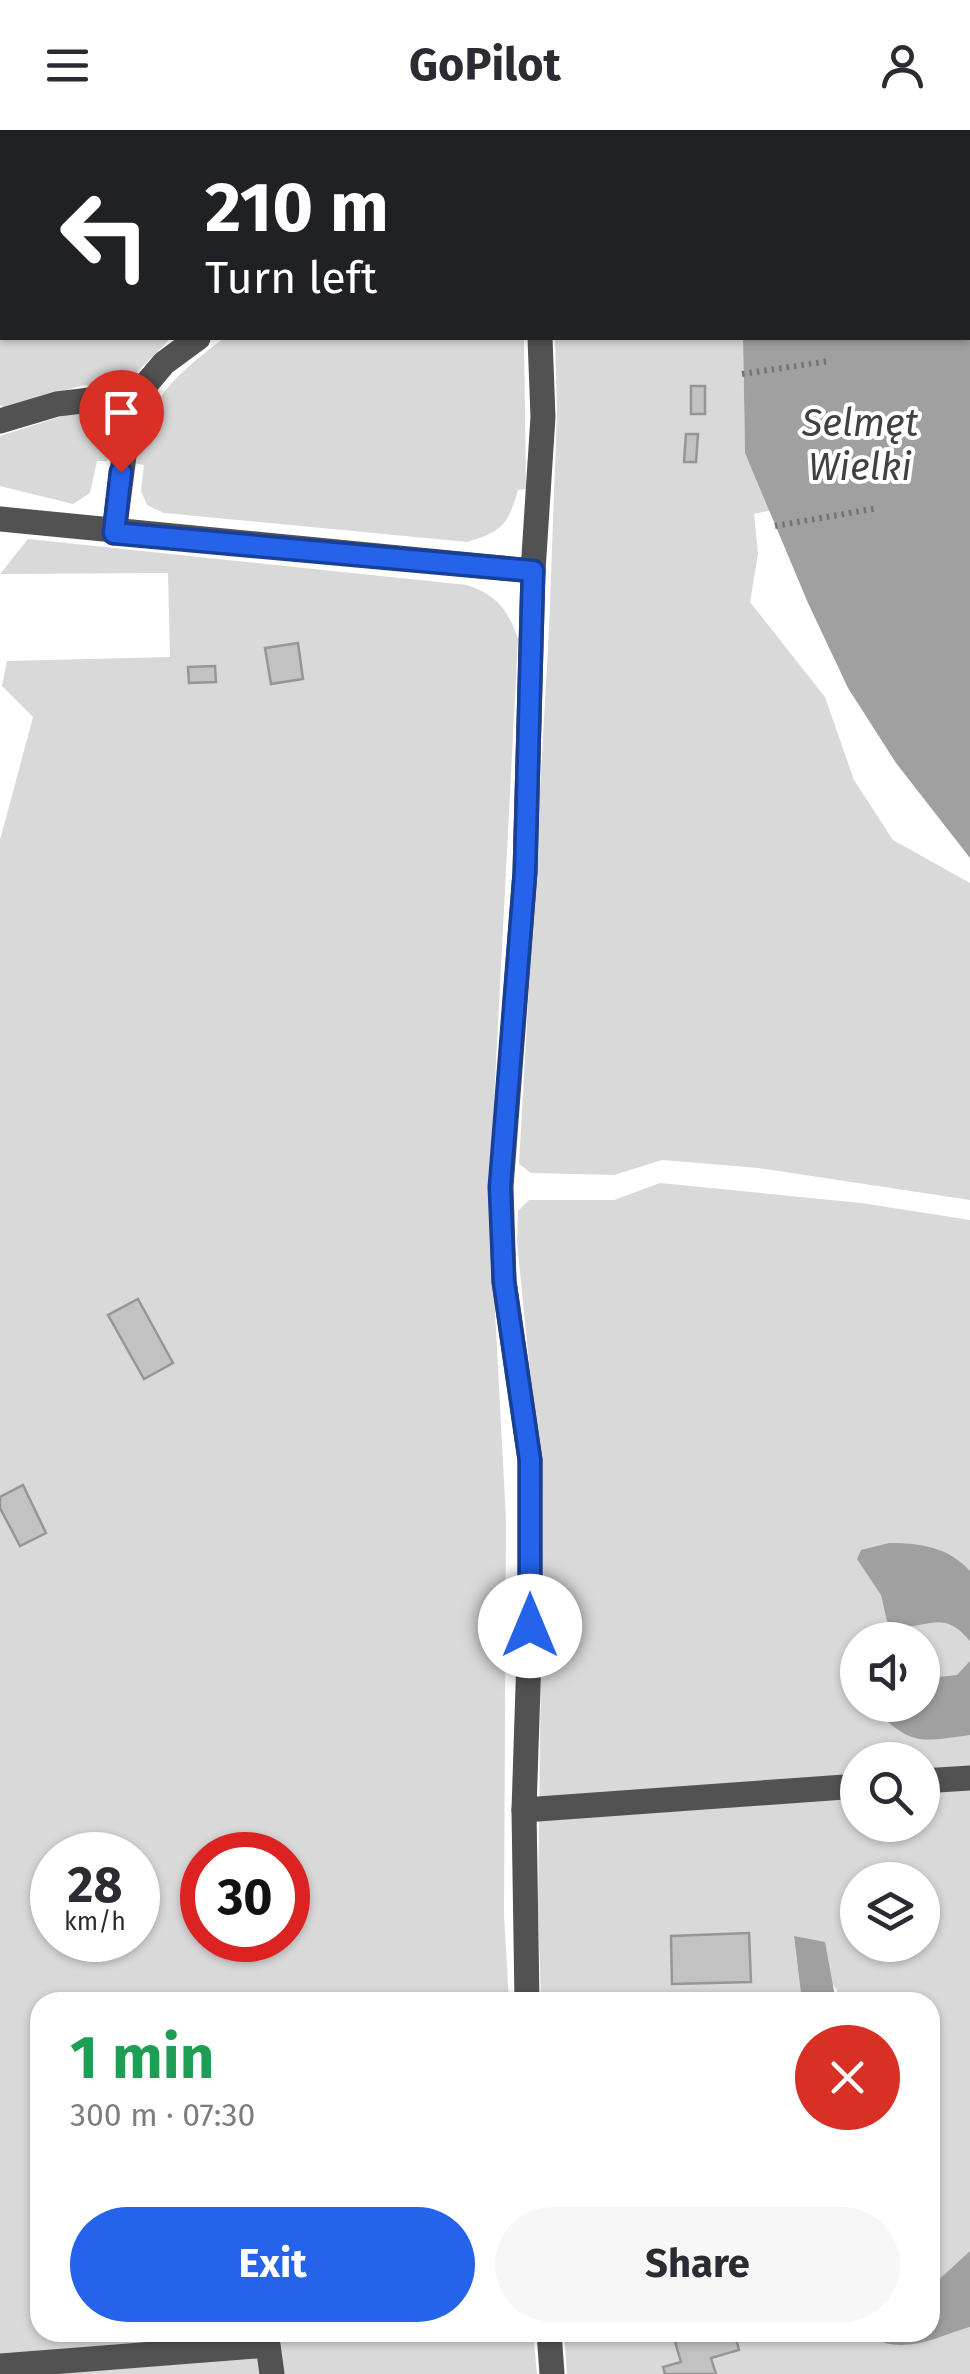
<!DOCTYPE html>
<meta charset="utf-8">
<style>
:root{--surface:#fff;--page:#f7f7f7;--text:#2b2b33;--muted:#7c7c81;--accent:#2563eb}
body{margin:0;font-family:"Fira Sans",sans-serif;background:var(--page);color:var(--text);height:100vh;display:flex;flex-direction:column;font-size:38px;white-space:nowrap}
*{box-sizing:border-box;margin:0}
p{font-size:32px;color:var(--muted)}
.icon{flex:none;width:55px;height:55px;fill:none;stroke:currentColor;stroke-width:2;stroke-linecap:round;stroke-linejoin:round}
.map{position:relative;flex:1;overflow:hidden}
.side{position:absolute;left:30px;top:1862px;width:910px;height:350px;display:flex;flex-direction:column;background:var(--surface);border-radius:30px;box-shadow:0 2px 8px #0004}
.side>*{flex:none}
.banner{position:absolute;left:0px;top:0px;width:970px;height:210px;box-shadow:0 2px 8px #0004;background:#202124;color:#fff;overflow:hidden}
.controls{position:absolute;left:840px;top:1492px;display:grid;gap:20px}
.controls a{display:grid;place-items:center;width:100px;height:100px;border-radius:50%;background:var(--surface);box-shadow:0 2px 8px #0004;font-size:50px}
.speed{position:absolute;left:30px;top:1702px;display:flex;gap:20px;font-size:50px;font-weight:700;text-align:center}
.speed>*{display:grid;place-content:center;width:130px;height:130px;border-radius:50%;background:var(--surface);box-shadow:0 2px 8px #0004;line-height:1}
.speed small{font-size:25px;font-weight:400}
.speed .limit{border:15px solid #d22;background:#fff;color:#111}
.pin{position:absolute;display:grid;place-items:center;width:85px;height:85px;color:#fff;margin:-102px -42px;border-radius:50% 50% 50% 0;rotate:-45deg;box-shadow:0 0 10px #0007}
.pin .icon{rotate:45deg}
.me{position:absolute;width:110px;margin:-55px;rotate:0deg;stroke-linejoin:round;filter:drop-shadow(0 0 8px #0008)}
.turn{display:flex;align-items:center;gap:35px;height:210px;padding:0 40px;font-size:45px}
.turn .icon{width:130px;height:130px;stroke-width:2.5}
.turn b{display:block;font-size:70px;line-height:85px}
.round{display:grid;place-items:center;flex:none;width:105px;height:105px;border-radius:52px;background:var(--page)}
.headline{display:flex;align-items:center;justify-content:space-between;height:170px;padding:0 40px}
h1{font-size:60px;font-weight:700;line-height:75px;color:#1e9e55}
.button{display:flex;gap:20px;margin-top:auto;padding:20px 40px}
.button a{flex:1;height:115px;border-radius:60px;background:var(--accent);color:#fff;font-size:40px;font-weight:700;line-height:115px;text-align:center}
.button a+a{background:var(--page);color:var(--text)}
header{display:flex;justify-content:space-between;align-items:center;height:130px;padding:0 40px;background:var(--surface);font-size:45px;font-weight:700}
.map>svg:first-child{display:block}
</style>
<header><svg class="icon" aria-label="menu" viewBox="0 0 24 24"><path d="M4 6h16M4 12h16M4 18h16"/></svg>GoPilot<svg class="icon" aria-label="person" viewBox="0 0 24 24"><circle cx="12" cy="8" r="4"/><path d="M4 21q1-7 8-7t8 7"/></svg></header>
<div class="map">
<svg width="970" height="2244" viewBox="0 0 970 2244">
<rect width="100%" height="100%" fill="#fff"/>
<g fill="#d9d9d9" fill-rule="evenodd">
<polygon points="0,0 535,0 2,2 2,208 171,208 131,248 112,258 84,255 4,278 0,275"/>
<path d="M224,208H524L526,359L518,360C508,395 502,402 467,412L164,383L147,375L141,361L144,335L133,333C147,270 174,246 224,208Z"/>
<polygon points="555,208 743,208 745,323 772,380 754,384 758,424 750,472 825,567 854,650 893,710 970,753 970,1070 758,1038 662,1030 614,1045 531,1043 519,1034 549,500 557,282"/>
<polygon points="75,282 97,283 111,292 107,331 97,331 90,363 73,374 0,356 0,306"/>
<path d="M28,409L467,455C497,465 508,480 518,509L489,1067L506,1390L504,1785L509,1872H40V2202L533,2203L537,2244H0V710L33,587L2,556L7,531L170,527L168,443L0,444ZM52,1725H138V1810H52ZM202,1725H288V1810H202Z"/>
<path d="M660,1053L861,1073L970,1090V2121L936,2152L930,2151V1872H836L837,1860L794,1807L802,1872H541L538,1775L543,1371L517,1112L518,1081L529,1070H614ZM858,1510H922V1575H858ZM858,1630H922V1695H858ZM858,1750H922V1815H858Z"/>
<path d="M970,2197V2244H567L564,2203L865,2202C899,2227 934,2208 970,2197Z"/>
</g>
<g fill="#a0a0a0">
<polygon points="770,0 970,0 970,728 896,633 848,558 808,473 745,323 743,208 968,208 968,2"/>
<path d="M889,1413C921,1413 948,1417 970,1441V1511C938,1472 921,1509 887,1491L881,1465L857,1429L861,1420Z"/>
<path d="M970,1531V1605C918,1612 912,1616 873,1578L922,1575L923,1540L930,1548L957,1545Z"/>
<polygon points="794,1806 825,1812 836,1872 802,1872"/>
<path d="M970,2121V2197C934,2208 899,2228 865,2203L930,2202V2151L936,2152Z"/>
</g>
<g fill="#c2c2c2" stroke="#969696" stroke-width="2.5">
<rect x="691" y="256" width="14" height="28"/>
<polygon points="686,304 698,304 696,332 684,332"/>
<polygon points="298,513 303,549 271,554 265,518"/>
<polygon points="215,536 216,552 189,553 188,537"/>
<polygon points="138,1169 173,1233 144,1249 108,1185"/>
<polygon points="23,1355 46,1403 20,1416 0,1378 0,1367"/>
<polygon points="749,1803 751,1852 672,1854 671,1806"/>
<polygon points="680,2202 734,2202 739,2220 711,2228 716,2244 665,2244 663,2237 681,2232 673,2205"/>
</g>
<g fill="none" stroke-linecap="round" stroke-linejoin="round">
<g stroke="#747474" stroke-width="6" stroke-dasharray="2.5 5" stroke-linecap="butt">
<polyline points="203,2 204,0"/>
<polyline points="742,244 829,231"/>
<polyline points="775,396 878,378"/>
</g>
<g stroke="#525252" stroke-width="25">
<polyline points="546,2 547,0"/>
<polyline points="0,291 57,274 90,270 131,272"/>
<polyline points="0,389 533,441"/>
<polyline points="114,403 131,272 164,233 198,208"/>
<polyline points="922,1651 970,1648"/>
<polyline points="524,1680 858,1656"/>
<polyline points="527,1872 524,1680 530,1496 530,1330 504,1151 501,1057 525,742 533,441 543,287 540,208"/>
<polyline points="549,2202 552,2244"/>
<polyline points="0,2236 268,2215 272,2244"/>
</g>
</g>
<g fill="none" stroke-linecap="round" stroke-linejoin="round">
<g stroke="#184099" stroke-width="25">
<polyline id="route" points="121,342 114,403 533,441 525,742 500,1057 504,1152 530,1330 530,1496"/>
</g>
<use href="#route" stroke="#2563eb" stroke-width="18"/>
</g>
<g text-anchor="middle" stroke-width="8" stroke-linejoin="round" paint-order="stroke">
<g font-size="38" font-style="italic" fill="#414141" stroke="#fff">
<text x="860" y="306">Selmęt<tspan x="860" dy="44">Wielki</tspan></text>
</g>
</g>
</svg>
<div class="controls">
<a><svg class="icon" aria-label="sound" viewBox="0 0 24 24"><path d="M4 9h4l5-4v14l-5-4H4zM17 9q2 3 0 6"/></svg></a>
<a><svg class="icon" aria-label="search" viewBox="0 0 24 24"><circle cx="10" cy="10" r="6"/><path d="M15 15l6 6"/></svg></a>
<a><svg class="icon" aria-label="layers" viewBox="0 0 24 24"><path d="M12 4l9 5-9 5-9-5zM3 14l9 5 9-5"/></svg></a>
</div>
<div class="speed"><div>28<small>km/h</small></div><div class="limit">30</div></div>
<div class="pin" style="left:121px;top:342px;background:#d93025"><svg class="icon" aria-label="arrive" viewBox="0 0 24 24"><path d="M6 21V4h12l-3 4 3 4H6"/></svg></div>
<svg class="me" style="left:530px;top:1496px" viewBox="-20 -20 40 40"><circle r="19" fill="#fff"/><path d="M0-13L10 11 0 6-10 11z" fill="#2563eb"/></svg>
<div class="banner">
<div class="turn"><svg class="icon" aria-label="left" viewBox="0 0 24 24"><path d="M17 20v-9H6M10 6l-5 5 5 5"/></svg><div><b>210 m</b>Turn left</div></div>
</div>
<section class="side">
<div class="headline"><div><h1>1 min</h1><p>300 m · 07:30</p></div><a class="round" style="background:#d93025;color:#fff"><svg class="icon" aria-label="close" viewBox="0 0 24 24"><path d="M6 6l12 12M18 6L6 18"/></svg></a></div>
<div class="button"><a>Exit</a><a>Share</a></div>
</section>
</div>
